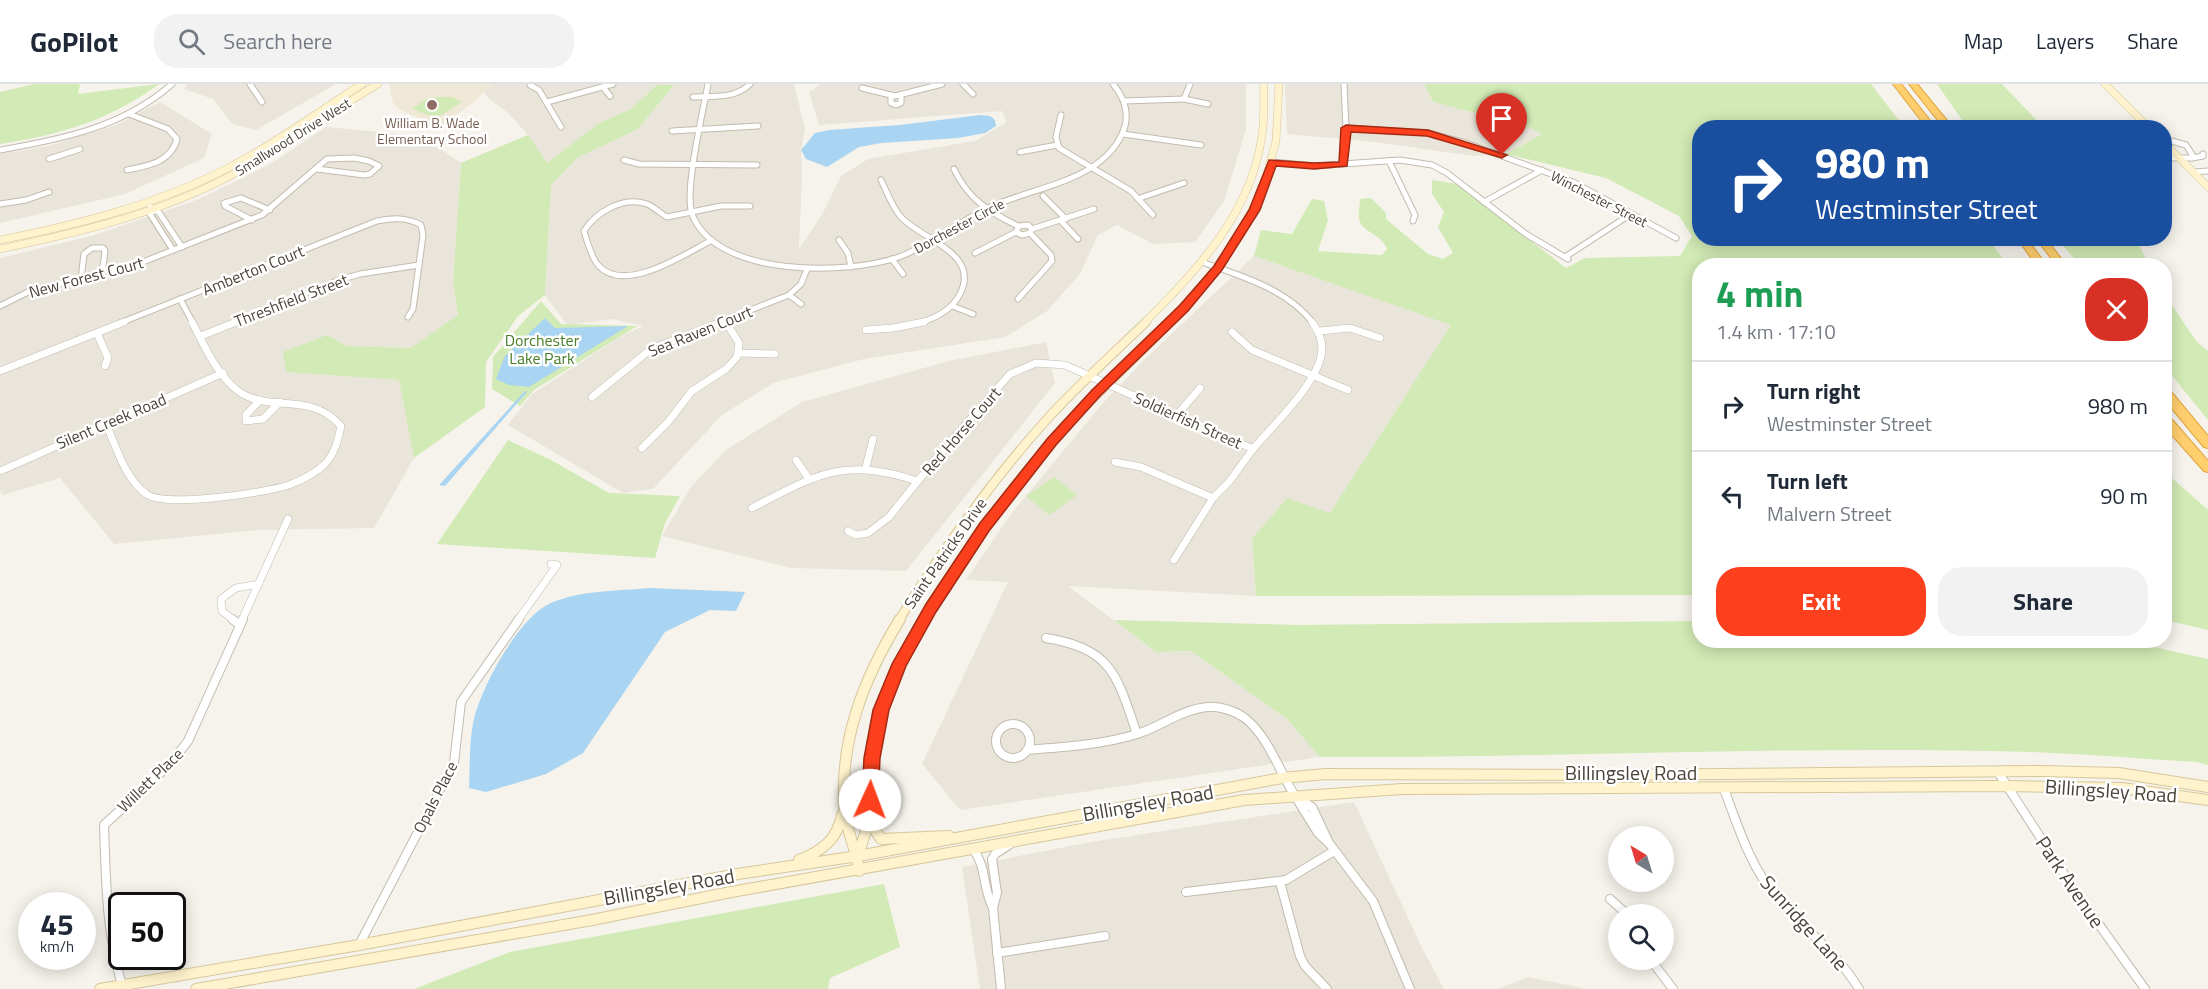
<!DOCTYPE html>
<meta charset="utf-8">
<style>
:root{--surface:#fff;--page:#f2f2f3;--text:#1f2937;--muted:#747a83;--line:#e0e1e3;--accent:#fc3f1d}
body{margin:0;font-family:"Titillium Web",sans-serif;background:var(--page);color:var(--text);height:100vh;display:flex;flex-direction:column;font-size:22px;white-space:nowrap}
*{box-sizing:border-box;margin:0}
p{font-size:20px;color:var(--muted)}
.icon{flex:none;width:33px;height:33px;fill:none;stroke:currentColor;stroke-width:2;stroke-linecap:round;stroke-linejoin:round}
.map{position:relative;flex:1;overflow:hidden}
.drawer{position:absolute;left:1692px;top:174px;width:480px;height:390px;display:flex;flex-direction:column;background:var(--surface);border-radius:24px;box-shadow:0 3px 15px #0003}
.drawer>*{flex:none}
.top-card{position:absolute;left:1692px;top:36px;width:480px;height:126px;border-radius:24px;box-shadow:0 3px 15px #0003;background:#1a4fa0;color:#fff;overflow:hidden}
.needle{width:39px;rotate:322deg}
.tools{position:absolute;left:1608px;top:742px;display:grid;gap:12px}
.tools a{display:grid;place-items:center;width:66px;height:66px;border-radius:50%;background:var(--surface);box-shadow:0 3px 15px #0003;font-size:30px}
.speed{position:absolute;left:18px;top:808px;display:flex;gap:12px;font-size:30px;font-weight:700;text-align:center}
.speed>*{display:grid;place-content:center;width:78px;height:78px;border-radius:50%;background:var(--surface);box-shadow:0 3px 15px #0003;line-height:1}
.speed small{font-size:15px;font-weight:400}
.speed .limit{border:3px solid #111;border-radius:9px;background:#fff;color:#111}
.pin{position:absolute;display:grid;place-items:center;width:51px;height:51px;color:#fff;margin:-62px -26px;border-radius:50% 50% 50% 0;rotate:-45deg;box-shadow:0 0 6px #0007}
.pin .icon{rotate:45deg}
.me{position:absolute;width:66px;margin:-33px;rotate:2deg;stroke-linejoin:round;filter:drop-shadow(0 0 4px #0008)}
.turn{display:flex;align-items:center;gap:21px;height:126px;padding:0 24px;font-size:27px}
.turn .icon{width:78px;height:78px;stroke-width:2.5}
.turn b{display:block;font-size:42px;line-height:51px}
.round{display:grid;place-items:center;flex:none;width:63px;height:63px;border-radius:24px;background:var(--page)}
.headline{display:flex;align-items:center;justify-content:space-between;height:102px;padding:0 24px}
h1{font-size:36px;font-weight:700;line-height:45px;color:#1e9e55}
.primary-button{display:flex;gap:12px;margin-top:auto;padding:12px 24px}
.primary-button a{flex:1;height:69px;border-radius:24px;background:var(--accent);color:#fff;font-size:24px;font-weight:700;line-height:69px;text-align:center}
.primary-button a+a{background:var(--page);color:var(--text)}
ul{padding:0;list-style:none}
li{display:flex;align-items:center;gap:18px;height:90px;padding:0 24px;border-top:2px solid var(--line)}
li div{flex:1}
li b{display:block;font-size:22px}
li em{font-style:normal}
header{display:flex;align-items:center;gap:36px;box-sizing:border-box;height:84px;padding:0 30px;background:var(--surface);border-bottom:2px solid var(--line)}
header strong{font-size:28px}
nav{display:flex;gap:33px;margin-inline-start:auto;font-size:21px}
.search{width:420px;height:54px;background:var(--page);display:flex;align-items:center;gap:15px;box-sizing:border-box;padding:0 21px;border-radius:24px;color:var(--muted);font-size:22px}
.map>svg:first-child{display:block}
</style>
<header>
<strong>GoPilot</strong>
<div class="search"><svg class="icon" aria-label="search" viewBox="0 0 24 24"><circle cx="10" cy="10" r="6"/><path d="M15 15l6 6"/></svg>Search here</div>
<nav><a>Map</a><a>Layers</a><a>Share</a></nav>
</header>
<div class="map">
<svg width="2208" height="905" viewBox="0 0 2208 905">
<rect width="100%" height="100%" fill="#f6f3ec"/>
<g fill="#eae5da">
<polygon points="188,0 336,0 256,46 232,40 213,15 184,5"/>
<polygon points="492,0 794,0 805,45 801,66 802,89 799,165 823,129 841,92 868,75 975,57 1007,38 1002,27 819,41 809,8 821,0 1246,0 1246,45 1224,117 1195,158 1153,160 1117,141 1098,151 1080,190 1047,227 1005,253 864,275 773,299 722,331 653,405 623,409 508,341 532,310 623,251 644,242 612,235 567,241 545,211 551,101 577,74 638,45 674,1 657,1 631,25 599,39 547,80 528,51 507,28 489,15 484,8"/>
<polygon points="1285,0 1424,0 1433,18 1529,43 1542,50 1506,70 1473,72 1375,58 1287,50"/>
<polygon points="160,18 212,50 204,74 125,110 0,139 0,70 48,62 114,42"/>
<polygon points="326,43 400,50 439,64 461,79 453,198 458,231 412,264 347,262 327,251 286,288 400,296 414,374 374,444 258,446 114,460 60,394 3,411 0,406 0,174 95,151 199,115 269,81"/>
<polygon points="1254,172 1452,240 1330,429 1252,455 1256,512 1068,502 1156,568 1191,567 1287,635 1320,673 960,726 922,680 1008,498 966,496 1011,430 1103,319 1145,275"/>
<polygon points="1046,258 1055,299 906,487 791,484 662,452 691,403 726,366 802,318 949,277"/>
<polygon points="1354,718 1422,864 1444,905 980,905 962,783 1091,758"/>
<polygon points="1528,893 1583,904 1585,905 1498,905"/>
</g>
<polygon fill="#efe8d6" points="389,0 492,0 474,18 438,44 397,24 392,17"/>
<g fill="#d2eab5">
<path d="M35,0H80L78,10L159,0C110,36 60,51 0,60V8Z"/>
<path d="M1424,0H1871L1904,43L1700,44V154L1988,155L2008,181L1700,182L1699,511L1256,512L1252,455L1287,414L1330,429L1451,241L1254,172L1261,146L1292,150L1312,115L1324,117L1328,136L1318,167L1382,171L1387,165C1380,148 1361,149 1359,134C1358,129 1360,121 1360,115L1371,114L1386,129V135L1428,170L1443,175L1453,169L1438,143L1444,128L1432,110V96L1457,100L1566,184L1585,174L1680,172L1692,152L1679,132L1606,94L1506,70L1542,50L1529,43L1433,18Z"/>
<polygon points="1937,0 2002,0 2043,43 1967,43"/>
<polygon points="657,1 674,1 638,45 577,74 551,101 545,211 518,232 486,278 485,323 414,374 399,296 286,288 283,268 327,251 347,262 411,264 458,231 453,198 461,79 528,51 547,79 599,39 631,25"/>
<polygon points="436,13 452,13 462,18 437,34 412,25 424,16"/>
<polygon points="2057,155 2136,155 2149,181 2080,181"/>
<polygon points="2164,209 2196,257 2208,267 2208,336 2165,283"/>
<polygon points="541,217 561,240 637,242 534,306 520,322 492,305 493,273"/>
<polygon points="508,356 551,376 609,409 680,412 665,439 655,474 437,460"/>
<polygon points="2165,384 2173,395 2208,426 2208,546 2165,536"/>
<polygon points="1054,393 1077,411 1049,431 1026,412"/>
<path d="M1114,536L1299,541L1699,537L1700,556H2122L2208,575V681L2197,678C2141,675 2085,670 2030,668C1793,661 1556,674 1320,673L1287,635L1191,567L1156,568Z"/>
<polygon points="884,800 900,863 830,894 828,905 414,905 510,868"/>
</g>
<g fill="#a9d4f2">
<polygon points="980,31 990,32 995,36 996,42 985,49 958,54 881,59 859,63 827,83 806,75 801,66 815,49 829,46 900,41"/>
<polygon points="545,234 555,244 628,242 529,303 509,301 496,295 505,272"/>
<polygon points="525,307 527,308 445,402 439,401"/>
<path d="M650,504L745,508L736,527L710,526L665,548L583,669L546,690L486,708L469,704C470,683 469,660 473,640C479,606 519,532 551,519C582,506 617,507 650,504Z"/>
</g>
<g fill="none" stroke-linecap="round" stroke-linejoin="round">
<g stroke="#c2bbae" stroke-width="7">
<g id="street-far2">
<polyline points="250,0 262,18"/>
<path d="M708,0C703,28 684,106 692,130C716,194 847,191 899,173C934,160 961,135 995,121C1039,102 1109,95 1125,42C1129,26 1123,12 1113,0"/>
<polyline points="963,0 973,10"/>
<polyline points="530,1 539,6 561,43"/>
<polyline points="603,3 610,12"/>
<polyline points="862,4 895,12 942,0"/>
<polyline points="891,12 891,19 896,21 901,19 901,11"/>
<path d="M693,13C713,12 735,15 750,0"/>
<polyline points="1184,15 1190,0"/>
<polyline points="1124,17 1184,15 1208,20"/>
<polyline points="547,18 613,0"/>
<polyline points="1061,31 1056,53 1059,64 1131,107 1153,131"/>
<polyline points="1346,44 1428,49 1466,59 1573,98 1676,154"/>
<polyline points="672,47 758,42"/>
<polyline points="1123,50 1201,61"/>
<polyline points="2164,55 2186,61 2193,72 2192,74 2164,74"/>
<path d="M0,66C63,55 123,43 172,0"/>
<polyline points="1020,68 1057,61"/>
<polyline points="2192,74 2203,72 2203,70"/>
<polyline points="49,75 80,65"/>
<polyline points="624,76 639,80 757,81"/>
<polyline points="1389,77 1415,131 1413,137"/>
<polyline points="1273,78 1314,82 1400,76 1432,81 1447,89 1526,150 1568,175"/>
<polyline points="1343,80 1346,44 1344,0"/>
<path d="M954,85C968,115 989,128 1018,142"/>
<path d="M127,86C148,82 171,78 177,55L168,45L129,30"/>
<polyline points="2193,88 2208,87"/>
<path d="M881,96C887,108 892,123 901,133C922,156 981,169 960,210C952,226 936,234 919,239"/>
<polyline points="1043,112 1066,135"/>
<polyline points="1140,114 1184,99"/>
<polyline points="1484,118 1542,86"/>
<polyline points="0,120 26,116 49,108"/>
<polyline points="150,123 153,127 158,127 182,163"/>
<polyline points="153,127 150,130 173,166"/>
<polyline points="252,136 225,122 224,119 241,114 270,126"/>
<polyline points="1061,137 1078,155"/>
<polygon points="1028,141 1032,145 1030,149 1022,151 1016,148 1019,142"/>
<polyline points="1032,145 1094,125"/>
<path d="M712,156C685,170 624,211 598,181C593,176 586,155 584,147C596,128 623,112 647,120C654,123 660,129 667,133L721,122H750"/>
<polyline points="839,156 848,169 851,183"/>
<polyline points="975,169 1016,148"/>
<polyline points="1565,173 1631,130"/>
<polyline points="892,175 903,190"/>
<path d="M1202,178C1241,192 1287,205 1313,239"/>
<polyline points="81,195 84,170 92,164 103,164 105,167 102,190"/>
<polyline points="789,211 801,220"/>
<polyline points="180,215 193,239"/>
<polyline points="1018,215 1052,177 1051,171 1030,149"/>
<polyline points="0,222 30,207 143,178 262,131 327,75 354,74 369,77 379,82 370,90 364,91 317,85"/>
<polyline points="952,222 973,230"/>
<polyline points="725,236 727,239"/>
<path d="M120,239L377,137C393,134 407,133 421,141L423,151L413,225L408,233"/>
<polyline points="233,239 339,196 360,190 419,181"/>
<polyline points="717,239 789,211 801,200 807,185"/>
</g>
</g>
<g stroke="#c2bbae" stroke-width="8">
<g id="street-far1">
<polyline points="866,246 893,244 924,238"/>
<polyline points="1320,247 1350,244 1380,254"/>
<polyline points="1232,248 1252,266 1348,306"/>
<polyline points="97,249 108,274 105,282"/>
<polyline points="201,252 236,238"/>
<polyline points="739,269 775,270"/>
<polyline points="0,287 124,238"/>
<polyline points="592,313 651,265 721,238"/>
<polyline points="260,316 246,331 246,337 263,335 280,318"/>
<polyline points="1177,331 1200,304"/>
<path d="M106,340C116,362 126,398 148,411C169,423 265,409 289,401C302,396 316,389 325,380C335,369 338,356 341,342C309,306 270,330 238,307C217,291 204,261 192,238"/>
<polyline points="642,364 668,338 692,307 726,285 737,273 739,259 726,238"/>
<polyline points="796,376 809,395"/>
<polyline points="1115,378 1141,383 1213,414"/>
<polyline points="866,383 873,355"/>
<polyline points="0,387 223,289"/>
<path d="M752,424C818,390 842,373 917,397"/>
<path d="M848,447L856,451L868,449L889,433L938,372L1010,290L1036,279L1065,281L1253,365C1273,341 1322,296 1322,264C1322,255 1317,245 1312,238"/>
<polyline points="1174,476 1213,414 1229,398 1253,365"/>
<polyline points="234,536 222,527 221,515 236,504 259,500"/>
<polyline points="242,536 288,435"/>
<polyline points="518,536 557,481 551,480"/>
</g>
</g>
<g stroke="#c2bbae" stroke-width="10">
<g id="street">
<polyline points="232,535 240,541"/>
<path d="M1046,554C1113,565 1117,592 1137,650"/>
<circle cx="1013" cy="657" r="17"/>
<path d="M1027,666C1064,663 1104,661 1140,649C1163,641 1183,625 1208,623C1220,622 1236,627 1246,635C1269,654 1279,687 1295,712"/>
<polyline points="1998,688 2073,804 2145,905"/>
<path d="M1724,705C1738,742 1750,782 1776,813C1803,845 1837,868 1859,905"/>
<polygon points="1295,712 1312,723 1329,759 1318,749"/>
<polyline points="1329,759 1373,817 1410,905"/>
<path d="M973,765C987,783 982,803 993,824"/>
<polyline points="1280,798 1300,872 1305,882 1327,905"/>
<polyline points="1186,808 1286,796 1334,767"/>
<polyline points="1610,815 1628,831"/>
<polyline points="359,861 454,679 461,618 519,535"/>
<polyline points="997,869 1105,852"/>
<polyline points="1651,876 1673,905"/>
<path d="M122,901C106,847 106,797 104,741L170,680L188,657L243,535"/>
<polyline points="1001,905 993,824 997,809 992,775 995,770 1009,761"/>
</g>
</g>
<g stroke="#d6c79b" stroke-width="8">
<g id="secondary-far2">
<polyline points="2105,0 2149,44"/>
<polyline points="2164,59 2208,103"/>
<path d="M0,156C75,141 149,123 218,89C269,64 315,30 362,0"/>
<path d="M0,165C76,149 153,131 222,96C277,68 325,31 378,0"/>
<path d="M1144,239C1197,187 1252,128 1262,51C1265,34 1263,17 1264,0"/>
<polyline points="1168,239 1205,198 1237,155 1262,108 1276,57 1279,0"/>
</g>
</g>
<g stroke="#d6c79b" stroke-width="10">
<g id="secondary-far1">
<path d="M899,536C943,465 992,396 1048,334C1079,300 1113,270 1146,238"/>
<path d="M924,536C962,472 1004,410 1054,355C1091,314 1132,277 1170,238"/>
</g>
</g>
<g stroke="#d6c79b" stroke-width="12">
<g id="secondary">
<polyline points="869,737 881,755 949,752"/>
<polyline points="858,772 869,737 872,673 880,630 896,588 924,535"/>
<path d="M799,776C822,767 837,756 842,731"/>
<path d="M859,787C857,767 847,749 845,729C838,658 864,594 900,535"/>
<polyline points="100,905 359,861 738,790 858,772 1282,694 1326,690 1605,691 2041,687 2119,689 2208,703"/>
<polyline points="196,905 592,836 726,809 1244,716 1402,705 2006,702 2122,704 2208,716"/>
</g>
</g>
<g stroke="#e0a43c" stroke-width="2">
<g id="highway">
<polygon points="1893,0 1901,0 1936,44 1927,44"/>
<polygon points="1909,0 1917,0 1953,44 1944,44"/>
<polygon points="2017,154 2026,154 2047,182 2037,182"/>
<polygon points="2036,154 2045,154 2067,182 2057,182"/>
<polygon points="2164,303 2168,304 2208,352 2208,364 2204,363 2164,315"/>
<polygon points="2164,330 2168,331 2208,377 2208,388 2204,387 2164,342"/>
</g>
</g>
<use href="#street-far2" stroke="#fff" stroke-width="5"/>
<use href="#street-far1" stroke="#fff" stroke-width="7"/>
<use href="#street" stroke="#fff" stroke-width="8"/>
<use href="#secondary-far2" stroke="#fff3cd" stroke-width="7"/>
<use href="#secondary-far1" stroke="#fff3cd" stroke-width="8"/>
<use href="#secondary" stroke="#fff3cd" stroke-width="10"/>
<use href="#highway" fill="#ffcf6e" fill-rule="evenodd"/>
</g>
<polygon fill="#fc3f1d" stroke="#a42913" stroke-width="1.5" points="1346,41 1428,46 1507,71 1502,74 1427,52 1351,48 1347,82 1314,85 1276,82 1260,126 1222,186 1188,227 1100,312 1056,361 989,447 936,528 906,582 889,626 880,674 878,716 875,721 870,723 864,721 862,716 864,674 873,626 892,580 926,520 980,439 1047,355 1092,306 1180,221 1214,182 1249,126 1269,76 1314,79 1339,78 1341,44"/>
<circle fill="#8d6e63" stroke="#fff" stroke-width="2" cx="432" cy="21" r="6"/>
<g text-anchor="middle" stroke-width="5" stroke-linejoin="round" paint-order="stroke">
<g font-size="14" fill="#785e54" stroke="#fff">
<text x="432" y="44">William B. Wade<tspan x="432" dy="16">Elementary School</tspan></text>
</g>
<g font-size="14" fill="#4b4439" stroke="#fff">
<text transform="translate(293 53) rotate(-32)" y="5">Smallwood Drive West</text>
<text transform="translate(1599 115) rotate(27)" y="5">Winchester Street</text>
<text transform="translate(959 142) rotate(-28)" y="5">Dorchester Circle</text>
</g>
<g font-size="16" fill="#4b4439" stroke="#fff">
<text transform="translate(253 186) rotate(-22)" y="6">Amberton Court</text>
<text transform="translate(86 193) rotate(-15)" y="6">New Forest Court</text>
<text transform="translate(291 216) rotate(-21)" y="6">Threshfield Street</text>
<text transform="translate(700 247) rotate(-22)" y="6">Sea Raven Court</text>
<text transform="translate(1188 336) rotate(24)" y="6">Soldierfish Street</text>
<text transform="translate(111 337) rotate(-23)" y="6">Silent Creek Road</text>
<text transform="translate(961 347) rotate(-49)" y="6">Red Horse Court</text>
<text transform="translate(945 469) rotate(-55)" y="6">Saint Patricks Drive</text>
<text transform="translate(150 696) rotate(-44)" y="6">Willett Place</text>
<text transform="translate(435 713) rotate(-63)" y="6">Opals Place</text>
</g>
<g font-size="16" fill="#4a7f2a" stroke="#fff">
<text x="542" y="262">Dorchester<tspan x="542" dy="18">Lake Park</tspan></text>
</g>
<g font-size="20" fill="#4b4439" stroke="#fff">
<text x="1631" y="696">Billingsley Road</text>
<text transform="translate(2111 707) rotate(4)" y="7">Billingsley Road</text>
<text transform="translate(1148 719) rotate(-10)" y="7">Billingsley Road</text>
<text transform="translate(2070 798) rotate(56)" y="7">Park Avenue</text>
<text transform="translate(669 803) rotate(-10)" y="7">Billingsley Road</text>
<text transform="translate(1804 839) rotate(48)" y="7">Sunridge Lane</text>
</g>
</g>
</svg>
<div class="tools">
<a><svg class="needle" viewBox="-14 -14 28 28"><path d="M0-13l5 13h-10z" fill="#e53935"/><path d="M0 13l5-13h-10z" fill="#747a83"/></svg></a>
<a><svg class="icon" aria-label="search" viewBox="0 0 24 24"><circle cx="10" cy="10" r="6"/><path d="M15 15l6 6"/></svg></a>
</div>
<div class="speed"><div>45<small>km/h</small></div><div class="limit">50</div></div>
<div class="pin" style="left:1502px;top:71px;background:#d93025"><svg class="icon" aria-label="arrive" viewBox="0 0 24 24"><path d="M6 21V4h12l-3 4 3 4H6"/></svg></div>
<svg class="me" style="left:870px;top:716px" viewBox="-20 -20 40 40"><circle r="19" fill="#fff"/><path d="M0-13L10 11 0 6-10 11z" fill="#fc3f1d"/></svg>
<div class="top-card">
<div class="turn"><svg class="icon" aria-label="right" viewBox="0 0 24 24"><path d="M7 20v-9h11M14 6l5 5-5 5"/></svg><div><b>980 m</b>Westminster Street</div></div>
</div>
<section class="drawer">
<div class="headline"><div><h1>4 min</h1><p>1.4 km · 17:10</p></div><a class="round" style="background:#d93025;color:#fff"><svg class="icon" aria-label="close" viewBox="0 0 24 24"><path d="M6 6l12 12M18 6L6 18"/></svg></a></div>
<ul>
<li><svg class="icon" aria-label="right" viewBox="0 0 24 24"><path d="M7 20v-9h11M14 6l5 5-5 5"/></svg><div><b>Turn right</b><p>Westminster Street</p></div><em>980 m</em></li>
<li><svg class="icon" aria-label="left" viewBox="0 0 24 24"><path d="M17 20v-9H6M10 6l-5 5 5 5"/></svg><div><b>Turn left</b><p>Malvern Street</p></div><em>90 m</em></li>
</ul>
<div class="primary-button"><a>Exit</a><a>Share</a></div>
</section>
</div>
